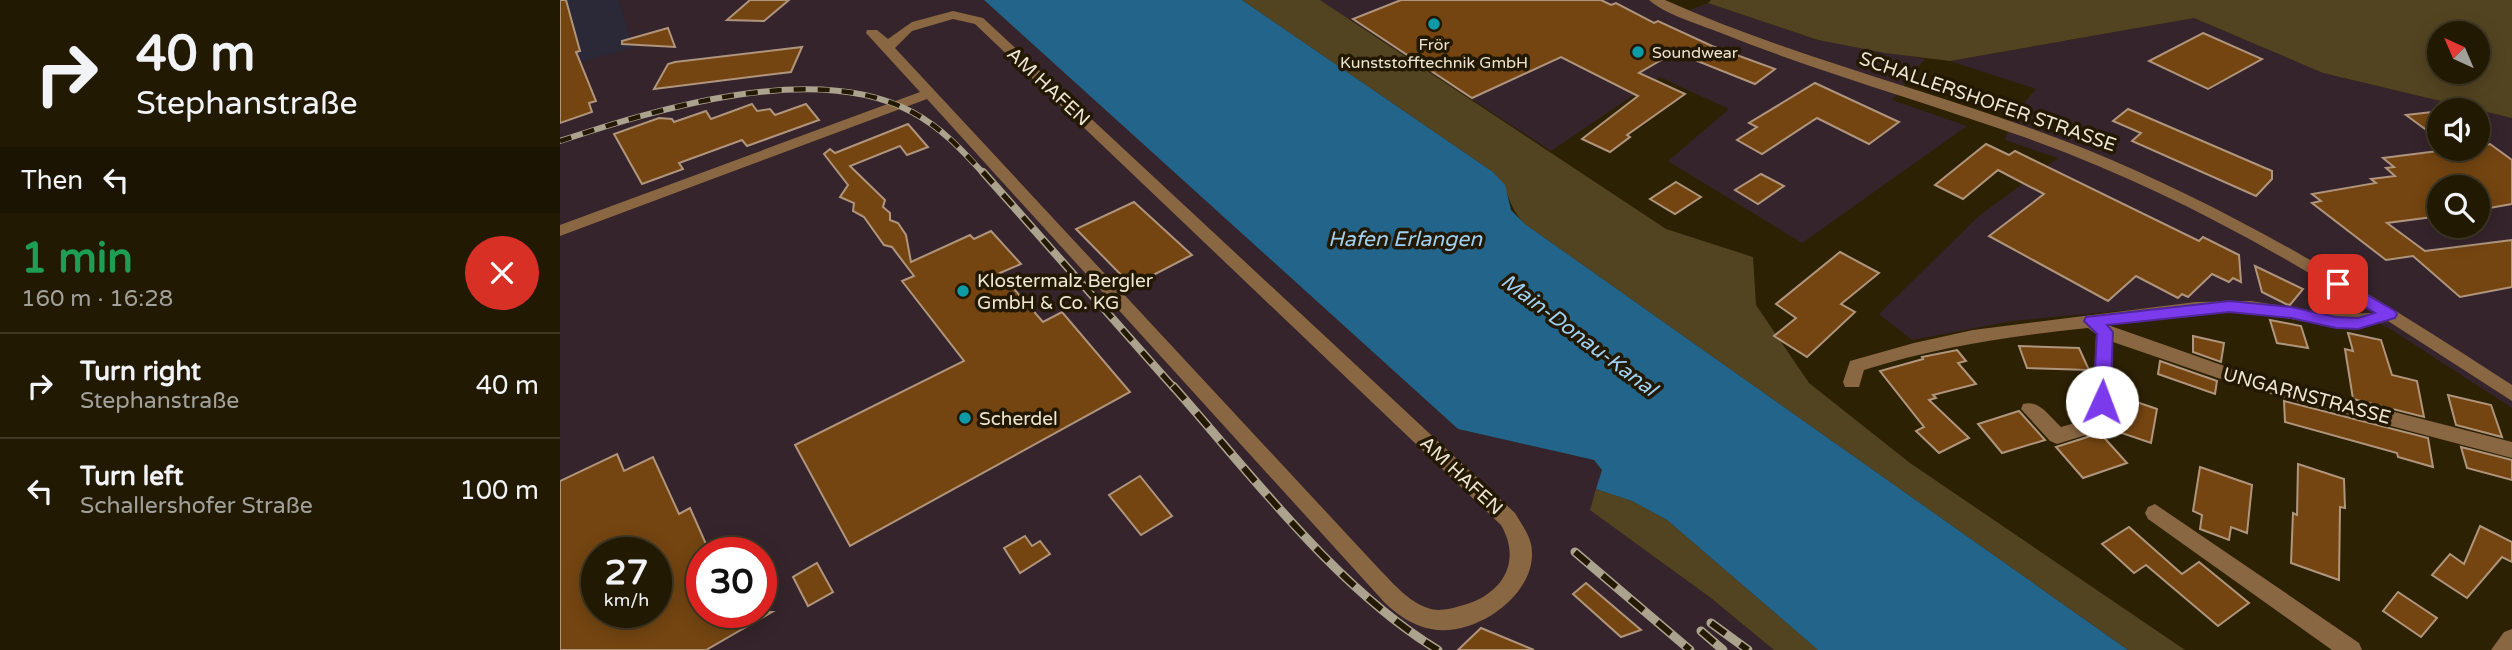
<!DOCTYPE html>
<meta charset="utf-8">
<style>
:root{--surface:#221903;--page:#2a220d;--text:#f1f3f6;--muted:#a2a09a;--line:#3f3825}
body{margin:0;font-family:"Varela Round",sans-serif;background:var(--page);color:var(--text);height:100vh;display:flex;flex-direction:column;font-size:26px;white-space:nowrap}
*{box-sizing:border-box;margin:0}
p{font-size:23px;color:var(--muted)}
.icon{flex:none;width:38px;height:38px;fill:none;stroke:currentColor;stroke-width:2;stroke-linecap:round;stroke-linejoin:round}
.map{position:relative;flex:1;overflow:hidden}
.side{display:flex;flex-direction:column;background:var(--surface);width:560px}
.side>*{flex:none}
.hud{background:#221903;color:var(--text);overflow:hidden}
.needle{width:46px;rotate:316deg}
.buttons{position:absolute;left:1867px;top:21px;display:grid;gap:14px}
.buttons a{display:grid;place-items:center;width:63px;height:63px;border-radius:50%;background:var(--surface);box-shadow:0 4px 18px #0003,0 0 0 2px var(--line);font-size:35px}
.speed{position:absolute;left:21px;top:537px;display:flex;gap:14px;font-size:35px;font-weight:700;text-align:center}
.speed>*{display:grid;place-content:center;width:91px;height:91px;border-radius:50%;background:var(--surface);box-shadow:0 4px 18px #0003,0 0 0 2px var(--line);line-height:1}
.speed small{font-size:18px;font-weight:400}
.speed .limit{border:10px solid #d22;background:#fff;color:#111}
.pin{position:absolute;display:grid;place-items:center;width:60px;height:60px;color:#fff;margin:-30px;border-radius:14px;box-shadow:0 4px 10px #0006}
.me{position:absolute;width:77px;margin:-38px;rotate:2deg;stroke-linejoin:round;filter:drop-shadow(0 0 5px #0008)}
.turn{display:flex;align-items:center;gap:24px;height:147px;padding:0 21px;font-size:32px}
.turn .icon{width:91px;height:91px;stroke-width:2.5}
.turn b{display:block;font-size:49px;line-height:60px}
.then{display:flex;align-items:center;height:66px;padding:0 21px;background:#0003;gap:14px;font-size:26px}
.round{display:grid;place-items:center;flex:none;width:74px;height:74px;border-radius:37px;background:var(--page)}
.head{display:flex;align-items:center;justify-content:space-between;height:119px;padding:0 21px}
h1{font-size:42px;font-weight:700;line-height:52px;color:#1e9e55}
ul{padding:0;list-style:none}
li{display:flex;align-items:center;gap:21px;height:105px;padding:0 21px;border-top:2px solid var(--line)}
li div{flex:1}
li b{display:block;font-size:26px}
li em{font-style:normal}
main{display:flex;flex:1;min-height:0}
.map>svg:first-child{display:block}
</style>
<main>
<section class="side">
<div class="hud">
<div class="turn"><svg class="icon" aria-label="right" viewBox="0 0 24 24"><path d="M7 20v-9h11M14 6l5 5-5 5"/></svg><div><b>40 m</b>Stephanstraße</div></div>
<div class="then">Then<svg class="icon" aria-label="left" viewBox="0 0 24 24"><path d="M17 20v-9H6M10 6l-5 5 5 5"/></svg></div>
</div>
<div class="head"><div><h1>1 min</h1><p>160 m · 16:28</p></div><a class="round" style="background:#d93025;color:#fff"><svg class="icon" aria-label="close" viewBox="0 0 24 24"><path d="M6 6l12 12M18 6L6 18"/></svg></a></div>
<ul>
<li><svg class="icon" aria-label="right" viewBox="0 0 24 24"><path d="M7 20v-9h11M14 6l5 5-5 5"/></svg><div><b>Turn right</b><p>Stephanstraße</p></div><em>40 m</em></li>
<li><svg class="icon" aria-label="left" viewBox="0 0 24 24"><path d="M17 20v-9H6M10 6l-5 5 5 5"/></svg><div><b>Turn left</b><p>Schallershofer Straße</p></div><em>100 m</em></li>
</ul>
</section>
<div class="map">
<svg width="1952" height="650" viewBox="0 0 1952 650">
<rect width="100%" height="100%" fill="#2d2104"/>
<polygon fill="#2b2838" points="0,0 59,0 74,48 0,68"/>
<g fill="#36242c" fill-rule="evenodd">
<path d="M59,0H424L898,429L1034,460L1042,470L1031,510L1151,598L1214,650H0V68L73,48ZM37,553H96V612H37ZM142,553H201V612H142Z"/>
<polygon points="760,0 1090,0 1119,14 1148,3 1258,40 1365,59 1332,100 1407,126 1242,243 1108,161 1169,109 1100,77 991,151"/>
<path d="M1634,18L1763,73L1952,118V408L1832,330L1799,313L1791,318L1697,303L1665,301L1452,321L1352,340L1319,314L1420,215L1498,158L1445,140L1453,116L1476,89L1390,61ZM1880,110H1918V149H1880ZM1880,187H1918V226H1880Z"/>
</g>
<g fill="#534421" fill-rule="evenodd">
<path d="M682,0H760L1106,229L1193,257L1196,305L1249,383L1350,463L1625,650H1568L965,224C946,205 952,192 933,172Z"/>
<path d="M1151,0H1952V118L1763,73L1634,18L1390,61L1325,53L1258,40L1148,3ZM1880,33H1918V72H1880Z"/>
<polygon points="1036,489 1072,501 1107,520 1258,650 1214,650 1151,598 1030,510"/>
</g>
<polygon fill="#23648b" points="424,0 682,0 933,172 945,185 951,210 965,224 1568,650 1258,650 1107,520 1072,501 1036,489 1042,470 1034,460 898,429"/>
<g fill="#744511" stroke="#b0957d" stroke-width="2" fill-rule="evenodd">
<polygon points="0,0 6,0 20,51 16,52 36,101 29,103 32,112 0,123"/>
<polygon points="190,0 229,0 204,21 167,20"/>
<polygon points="841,0 1041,0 1051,5 1056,3 1094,23 1098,21 1152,46 1215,69 1195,84 1115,52 1079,73 1125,94 1067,135 1070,137 1050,152 1022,139 1078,96 1001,57 912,98 793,19"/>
<polygon points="108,28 115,47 62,44 62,41"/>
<polygon points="1643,33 1702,59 1648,89 1589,61"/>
<polygon points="242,47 231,72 94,89 108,64 115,62"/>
<polygon points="1255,83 1339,122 1309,144 1257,118 1202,154 1177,140 1197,127 1189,123"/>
<polygon points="192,104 197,111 210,109 215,115 246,104 259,120 187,146 182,140 119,163 123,169 82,184 54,134 99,118 112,119 114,122 146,111 151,119"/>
<polygon points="1568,109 1712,171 1712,179 1696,196 1572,141 1581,133 1553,121"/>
<polygon points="1872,112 1880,118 1880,140 1846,115"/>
<polygon points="348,124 368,147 347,155 340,146 290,166 325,200 323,207 330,213 330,220 338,223 346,235 351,262 410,235 414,239 431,231 461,264 440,273 483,322 502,312 570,392 290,546 235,445 404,361 342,281 354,276 332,247 324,245 304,217 293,211 294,203 280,197 288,185 264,154 270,149 275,153"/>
<polygon points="1426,144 1449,155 1455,151 1639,241 1643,237 1679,255 1681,282 1673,278 1669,282 1652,274 1628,297 1622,294 1618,298 1576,276 1548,301 1429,236 1484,194 1438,170 1403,199 1375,185"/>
<polygon points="1930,144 1952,160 1952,204 1918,210 1918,187 1880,187 1880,216 1827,223 1865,251 1952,240 1952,287 1900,297 1853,256 1826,260 1752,203 1761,201 1752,194 1816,183 1811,179 1835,176 1826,168 1834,167 1823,158 1894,149 1918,149 1918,146"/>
<polygon points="1201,174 1224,186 1198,204 1175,190"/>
<polygon points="1116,182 1141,197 1115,214 1090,199"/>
<polygon points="574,202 632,255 572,286 516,229"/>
<polygon points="1280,252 1319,273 1281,304 1295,312 1247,357 1214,336 1236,318 1216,304"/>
<polygon points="1695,266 1743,289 1730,305 1726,304 1702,292"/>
<polygon points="1710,320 1741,326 1748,348 1717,343"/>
<polygon points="1788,333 1821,340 1832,375 1857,381 1864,417 1793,399 1785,349 1793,351"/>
<polygon points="1633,336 1664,343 1661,362 1633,352"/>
<polygon points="1459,346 1519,348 1529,370 1467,368"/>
<polygon points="1397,350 1406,361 1398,363 1416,384 1373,395 1376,398 1369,400 1409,438 1379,453 1356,431 1364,427 1320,371 1363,359 1362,357"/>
<polygon points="1600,361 1657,381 1655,394 1598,374"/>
<polygon points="1556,395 1597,409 1591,443 1550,429 1554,423"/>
<polygon points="1888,395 1931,405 1942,437 1896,425"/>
<polygon points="1724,401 1868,438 1873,467 1838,457 1837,453 1725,422"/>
<polygon points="1459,411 1485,440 1442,453 1418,424"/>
<polygon points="1540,433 1567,463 1523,478 1496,447"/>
<polygon points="1901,447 1952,460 1952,480 1907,468"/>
<path d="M57,454L64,471L93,457L119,514L130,508L150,553H142V612H212L146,650H0V481ZM37,553H96V612H37Z"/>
<polygon points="1738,464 1784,479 1785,508 1780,507 1779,580 1731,563 1733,513 1737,515"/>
<polygon points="1640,467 1692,485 1687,533 1671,527 1669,540 1640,529 1642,515 1633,511"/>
<polygon points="580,476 612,516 581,535 549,495"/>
<polygon points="1920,526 1952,542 1952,562 1942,557 1907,598 1872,575 1890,554 1904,564"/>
<polygon points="1569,527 1622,574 1639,562 1689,603 1658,626 1586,565 1574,573 1542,544"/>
<polygon points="465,536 472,546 480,541 490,554 460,573 444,548"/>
<polygon points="257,563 273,592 248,606 233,577"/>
<polygon points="1026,583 1081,630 1061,637 1013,594"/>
<polygon points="1838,592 1877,618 1861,637 1823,611"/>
<polygon points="921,628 974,650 898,650"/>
</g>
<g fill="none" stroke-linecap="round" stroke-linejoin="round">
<g fill="#896742" fill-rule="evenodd">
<path d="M1089,0H1105C1241,61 1385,93 1523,148C1676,210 1814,295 1952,385V401L1828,321C1774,335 1726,313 1672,312C1631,311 1589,320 1548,325L1690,375L1952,442V458L1687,388L1553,342L1551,423L1548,428L1497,444L1490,441L1461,409L1463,404C1479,399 1490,417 1501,427L1532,418L1536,334L1528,328C1452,336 1377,347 1304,370L1299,387H1285L1283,382L1290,361L1354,343L1413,330L1636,302L1691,301L1770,314L1814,313C1701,241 1584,179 1458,135C1359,100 1258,72 1161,33C1141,25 1104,14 1089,0Z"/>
<path d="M393,11L423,18L955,513C962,525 972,538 972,552C974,597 913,638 871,629C853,626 838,615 825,603L367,99L0,236V225L360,92L306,33L307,30H317L328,39L352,22ZM393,19L415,24L941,525C963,563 941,596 900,606C890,609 878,612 868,608C849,602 834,584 821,571L335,48L352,31Z"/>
<polygon points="1595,504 1799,643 1802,650 1772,650 1588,519 1585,513 1588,507"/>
<polygon points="1952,629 1952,650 1931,650 1944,632"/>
</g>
<g stroke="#aca38e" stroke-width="6">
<path id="rail-far2" d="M0,141C97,109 256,60 352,112C382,128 402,150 424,174"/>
</g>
<g stroke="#aca38e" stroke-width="8">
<polyline id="rail-far1" points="423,172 614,388"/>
</g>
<g stroke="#aca38e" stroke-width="9">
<g id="rail">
<path d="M613,386C692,475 776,588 878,650"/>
<polyline points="1015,552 1130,650"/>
<polyline points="1151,623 1188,650"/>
<polyline points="1141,631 1163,650"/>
</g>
</g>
<use href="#rail-far2" stroke="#231800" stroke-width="4.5" stroke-dasharray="12" stroke-linecap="butt"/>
<use href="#rail-far1" stroke="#231800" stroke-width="5" stroke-dasharray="15" stroke-linecap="butt"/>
<use href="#rail" stroke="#231800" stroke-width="6" stroke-dasharray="18" stroke-linecap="butt"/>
</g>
<polygon fill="#7c3aed" stroke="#51269a" stroke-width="2" points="1778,278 1835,311 1837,314 1835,318 1798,329 1776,328 1731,318 1669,312 1547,325 1553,332 1550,402 1548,407 1536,407 1533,402 1537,334 1524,321 1526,317 1669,301 1731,307 1776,317 1798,318 1815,313 1773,287 1771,284 1773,280"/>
<g fill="#0f9aa8" stroke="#231800" stroke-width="2.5">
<circle cx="874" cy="24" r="7"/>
<circle cx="1078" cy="52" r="7"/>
<circle cx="403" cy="291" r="7"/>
<circle cx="405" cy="418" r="7"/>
</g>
<g text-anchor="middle" stroke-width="7" stroke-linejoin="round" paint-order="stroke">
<g font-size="16" fill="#ede5d5" stroke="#231800">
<text x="874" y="50">Frör<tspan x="874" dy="18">Kunststofftechnik GmbH</tspan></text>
<text x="1092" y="58" text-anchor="start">Soundwear</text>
</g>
<g font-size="19" fill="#ede5d5" stroke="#231800">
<text transform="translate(489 86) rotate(43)" y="7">AM HAFEN</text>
<text transform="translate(1428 101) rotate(19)" y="7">SCHALLERSHOFER STRASSE</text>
<text transform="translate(1747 395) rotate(15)" y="7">UNGARNSTRASSE</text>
<text transform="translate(902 475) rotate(43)" y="7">AM HAFEN</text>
</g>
<g font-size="19" fill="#ede5d5" stroke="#231800" text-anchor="start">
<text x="417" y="287">Klostermalz Bergler<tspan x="417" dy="22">GmbH &amp; Co. KG</tspan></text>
<text x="419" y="425">Scherdel</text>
</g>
<g font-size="21" font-style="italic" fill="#9fd1f5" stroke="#231800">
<text x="845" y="246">Hafen Erlangen</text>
<text transform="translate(1019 335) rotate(37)" y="7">Main-Donau-Kanal</text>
</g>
</g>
</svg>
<div class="buttons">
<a><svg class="needle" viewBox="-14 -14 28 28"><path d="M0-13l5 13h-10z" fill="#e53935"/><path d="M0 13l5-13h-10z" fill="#a2a09a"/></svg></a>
<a><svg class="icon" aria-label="sound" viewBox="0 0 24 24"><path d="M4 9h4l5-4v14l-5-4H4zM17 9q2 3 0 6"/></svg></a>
<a><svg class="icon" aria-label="search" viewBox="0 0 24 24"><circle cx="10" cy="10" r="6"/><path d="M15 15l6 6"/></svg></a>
</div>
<div class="speed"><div>27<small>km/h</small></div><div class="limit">30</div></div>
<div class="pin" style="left:1778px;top:284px;background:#d93025"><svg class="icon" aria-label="arrive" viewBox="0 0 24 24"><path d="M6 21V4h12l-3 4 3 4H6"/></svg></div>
<svg class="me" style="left:1542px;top:402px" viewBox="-20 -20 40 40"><circle r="19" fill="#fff"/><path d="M0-13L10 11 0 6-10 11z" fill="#7c3aed"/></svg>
</div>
</main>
